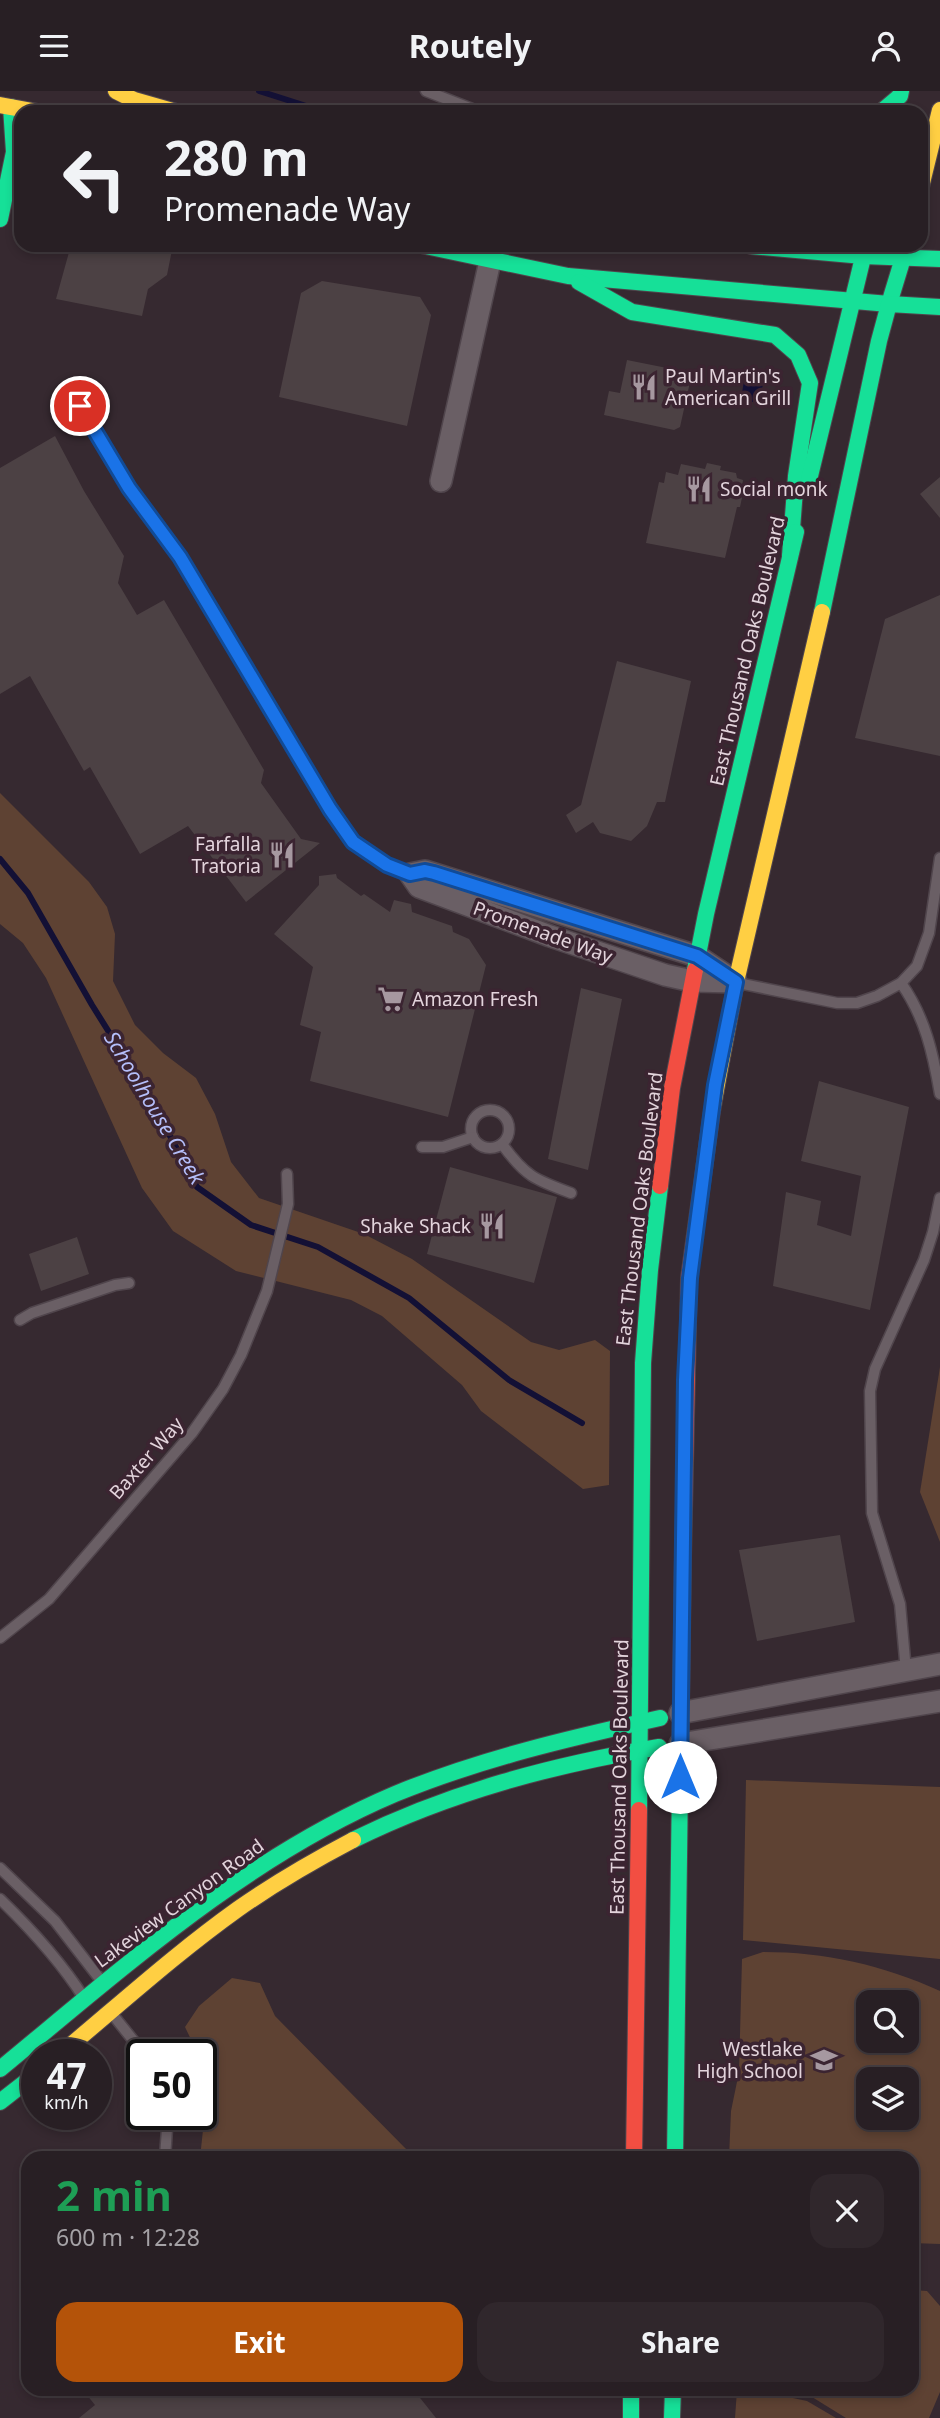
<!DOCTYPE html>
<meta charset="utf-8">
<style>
:root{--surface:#281f24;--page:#30272c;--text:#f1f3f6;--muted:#a5a2a6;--line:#443d41;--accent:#b45309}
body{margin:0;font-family:"Noto Sans",sans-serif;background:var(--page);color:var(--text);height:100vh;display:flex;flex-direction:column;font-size:26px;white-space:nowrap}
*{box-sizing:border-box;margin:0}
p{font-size:23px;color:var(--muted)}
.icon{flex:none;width:38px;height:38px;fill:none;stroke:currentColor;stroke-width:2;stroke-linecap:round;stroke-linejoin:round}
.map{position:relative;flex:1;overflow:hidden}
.sheet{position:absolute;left:21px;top:2060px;width:898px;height:245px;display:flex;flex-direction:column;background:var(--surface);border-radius:21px;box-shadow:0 4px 10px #0003,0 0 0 2px var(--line)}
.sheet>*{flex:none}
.banner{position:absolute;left:14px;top:14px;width:914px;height:147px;border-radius:21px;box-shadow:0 4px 10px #0003,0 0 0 2px var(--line);background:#281f24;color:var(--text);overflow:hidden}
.buttons{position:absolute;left:856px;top:1899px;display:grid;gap:14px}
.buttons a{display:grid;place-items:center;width:63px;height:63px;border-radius:14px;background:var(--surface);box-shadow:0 4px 10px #0003,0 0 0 2px var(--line);font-size:35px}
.speed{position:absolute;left:21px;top:1948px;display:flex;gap:14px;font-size:35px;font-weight:700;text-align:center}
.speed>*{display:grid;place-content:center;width:91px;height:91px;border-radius:50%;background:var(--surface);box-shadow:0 4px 10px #0003,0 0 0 2px var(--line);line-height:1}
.speed small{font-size:18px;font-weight:400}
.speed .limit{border:4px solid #111;border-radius:10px;background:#fff;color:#111}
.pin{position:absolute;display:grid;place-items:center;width:60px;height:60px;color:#fff;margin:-30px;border:4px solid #fff;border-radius:50%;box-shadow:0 2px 7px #0007}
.me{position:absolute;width:77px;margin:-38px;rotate:0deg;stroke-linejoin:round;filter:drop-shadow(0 0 5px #0008)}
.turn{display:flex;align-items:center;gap:24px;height:147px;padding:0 35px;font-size:32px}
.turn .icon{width:91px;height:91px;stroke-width:2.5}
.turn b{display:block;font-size:49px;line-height:60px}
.round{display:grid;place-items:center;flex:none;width:74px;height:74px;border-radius:21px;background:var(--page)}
.head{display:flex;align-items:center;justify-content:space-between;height:119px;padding:0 35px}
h1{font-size:42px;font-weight:700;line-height:52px;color:#1e9e55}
.button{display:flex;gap:14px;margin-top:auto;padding:14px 35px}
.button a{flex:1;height:80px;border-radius:21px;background:var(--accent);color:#fff;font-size:28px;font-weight:700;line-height:80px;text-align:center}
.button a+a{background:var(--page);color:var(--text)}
header{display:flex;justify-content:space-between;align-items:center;height:91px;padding:0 35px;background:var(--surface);font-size:32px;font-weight:700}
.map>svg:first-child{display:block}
</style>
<header><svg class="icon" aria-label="menu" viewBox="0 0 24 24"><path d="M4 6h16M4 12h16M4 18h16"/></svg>Routely<svg class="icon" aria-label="person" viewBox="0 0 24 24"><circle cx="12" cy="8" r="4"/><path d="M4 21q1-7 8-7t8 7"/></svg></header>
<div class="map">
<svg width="940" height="2327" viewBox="0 0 940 2327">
<rect width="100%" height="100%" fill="#362930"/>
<g fill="#5e4233" fill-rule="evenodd">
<polygon points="0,702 89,791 107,816 115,843 113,890 135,934 163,962 196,987 215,1023 231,1071 259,1107 364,1143 412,1168 531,1251 559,1259 595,1249 610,1260 609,1394 583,1398 481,1320 462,1294 382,1225 351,1209 236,1180 173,1140 142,1097 46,887 23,852 0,833"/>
<polygon points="940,1276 940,1451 920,1401"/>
<polygon points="746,1689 940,1696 940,1868 743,1849"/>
<path d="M763,1861C825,1861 883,1874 940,1900V2153L912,2152V2067H729L731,2020L739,1981L742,1868ZM906,1911V1950H868V1911ZM906,1988V2026H868V1988Z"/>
<polygon points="232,1887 260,1892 275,1925 408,2060 412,2067 200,2067 208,1992 201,1972 201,1964 198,1963 185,1936 199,1915"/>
<polygon points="912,2199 927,2200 940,2215 940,2301 929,2327 846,2327 812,2306 806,2298 912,2298"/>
<polygon points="737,2299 774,2303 807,2310 836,2327 735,2327"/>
</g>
<polygon fill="#131035" points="744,289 763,292 760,312 741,309"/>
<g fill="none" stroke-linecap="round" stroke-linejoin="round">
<g stroke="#131035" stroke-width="6">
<polyline points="259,0 325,21"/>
<polyline points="0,768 28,802 92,914 149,1005 197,1096 251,1134 318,1156 409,1207 509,1289 582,1332"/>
</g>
</g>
<g fill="#4c4144">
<polygon points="71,154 173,154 167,184 148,198 142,225 56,208"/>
<polygon points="322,190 420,206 431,224 407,335 279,306 301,202"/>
<polygon points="627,269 692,282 680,336 674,339 604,324 609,300 620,302"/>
<polygon points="55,345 84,400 124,465 118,492 137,524 164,509 264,679 261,692 301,748 320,752 246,811 188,735 140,763 90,676 84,680 30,585 0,603 0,377"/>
<polygon points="707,372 721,375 720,379 736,382 737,387 743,389 741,401 743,402 740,416 737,416 725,467 646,452 659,391 664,392 666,381 678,384 681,373 705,378"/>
<polygon points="940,386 940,427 920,403"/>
<polygon points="940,504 940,665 855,647 885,528"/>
<polygon points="617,570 691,590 665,711 657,711 647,735 631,750 600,742 593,731 576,742 566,724 581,714"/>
<polygon points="336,783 337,787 361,805 364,803 390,821 394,809 411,813 412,821 452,835 453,841 469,848 486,874 448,1026 310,990 321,941 300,934 313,876 274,843 319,794 319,785"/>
<polygon points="581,897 622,908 588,1079 548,1068"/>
<polygon points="819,990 909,1016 870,1219 773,1195 786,1101 821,1110 817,1134 851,1145 861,1085 801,1070"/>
<polygon points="450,1076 557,1106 534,1192 427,1163"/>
<polygon points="77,1146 89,1183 41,1200 29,1163"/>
<polygon points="840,1444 855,1531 757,1550 739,1459"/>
<polygon points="82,2298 413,2298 436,2327 79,2327 95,2314"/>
</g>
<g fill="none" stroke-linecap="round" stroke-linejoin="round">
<g stroke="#50454c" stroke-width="13">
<g id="lane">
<polyline points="426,0 480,21"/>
<path d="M80,315L129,397L179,466L341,736C360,758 383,773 410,783"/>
<polyline points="738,892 837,912 857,912 877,905 901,892 917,875 929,842 940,767"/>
<path d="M901,892C925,926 933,962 940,1003"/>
<circle cx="490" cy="1038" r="19"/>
<path d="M502,1053C525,1085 535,1089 571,1102"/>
<polyline points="422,1056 443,1056 473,1046"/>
<polyline points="20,1229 32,1222 115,1194 129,1192"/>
<polyline points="0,1547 49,1508 192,1342 223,1298 241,1264 267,1200 288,1113 287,1083"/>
<polyline points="906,1580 900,1513 872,1422 870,1300 875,1278 924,1169 933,1141 940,1107"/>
<polyline points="0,1777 55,1830 103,1892"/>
<path d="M0,1808C31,1838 61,1871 84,1907"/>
<polyline points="113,1924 145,1964"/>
<polyline points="165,2067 168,2023"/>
</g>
</g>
<g stroke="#50454c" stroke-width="24">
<g id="street">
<polyline points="441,390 490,170"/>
<polygon points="425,780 697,865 736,891 692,890 665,884 550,845 419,796 410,783"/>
<polyline points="680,1622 940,1573"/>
<polyline points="680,1653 940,1610"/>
</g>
</g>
<g stroke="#50454c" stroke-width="18">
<g id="fast">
<polyline points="881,21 900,5 901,0"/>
<polyline points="0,128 14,61 11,16"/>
<polyline points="421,154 568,185 889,213 907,154"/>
<polyline points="751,155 863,165 940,168"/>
<polyline points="579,191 632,221 775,244 798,264 810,292 796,385 790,465"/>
<polyline points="809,389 866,154"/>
<polyline points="822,521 879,250 889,213 940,216"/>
<polyline points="695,879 706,823 796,441"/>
<polyline points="639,1719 643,1272 650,1179 660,1095"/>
<path d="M353,1749C450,1701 553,1674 659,1656"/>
<path d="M0,1978C123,1877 246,1766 395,1703C480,1668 570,1647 660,1627"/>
<polyline points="0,2011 37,1982"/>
<polyline points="675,2067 683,1466"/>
<polyline points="631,2298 631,2327"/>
<polyline points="672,2327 673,2298"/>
</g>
</g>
<g stroke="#50454c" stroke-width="18">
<g id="slow">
<polyline points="116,0 134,9 176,21"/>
<polyline points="0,14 38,21"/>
<polyline points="920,100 940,19"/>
<polyline points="712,1020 736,891 822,521"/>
<path d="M59,1964C118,1915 175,1863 238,1818C275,1792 313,1770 353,1749"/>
</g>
</g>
<g stroke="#50454c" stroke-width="18">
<g id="jam">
<polyline points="747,154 753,154"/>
<polyline points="660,1095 672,997 695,879"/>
<polyline points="683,1466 689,1187 712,1020"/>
<polyline points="634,2067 639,1719"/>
</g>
</g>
<use href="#lane" stroke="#6a5f65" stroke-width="10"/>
<use href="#street" stroke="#6a5f65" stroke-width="21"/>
<use href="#fast" stroke="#16e098" stroke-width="16"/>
<use href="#slow" stroke="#ffcf43" stroke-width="16"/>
<use href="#jam" stroke="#f24e42" stroke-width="16"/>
</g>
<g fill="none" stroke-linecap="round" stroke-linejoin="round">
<g stroke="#114b97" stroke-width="18">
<polyline id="route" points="80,315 129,397 180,466 330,718 353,751 387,774 410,783 425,780 434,782 697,865 736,891 715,994 690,1187 685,1289 680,1686"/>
</g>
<use href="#route" stroke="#1a73e8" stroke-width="12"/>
</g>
<defs>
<g id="restaurant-bare" transform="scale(2.1)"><path d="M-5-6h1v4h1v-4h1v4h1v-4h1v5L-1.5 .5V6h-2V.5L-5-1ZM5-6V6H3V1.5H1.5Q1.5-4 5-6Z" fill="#a698a0" stroke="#3b2431" stroke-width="2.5" paint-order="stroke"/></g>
<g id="supermarket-bare" transform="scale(2.1)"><path d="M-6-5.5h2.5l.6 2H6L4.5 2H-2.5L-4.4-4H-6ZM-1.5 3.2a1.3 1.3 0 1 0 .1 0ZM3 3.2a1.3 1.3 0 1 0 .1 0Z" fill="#a698a0" stroke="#3b2431" stroke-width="2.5" paint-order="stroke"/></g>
<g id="school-bare" transform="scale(2.1)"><path d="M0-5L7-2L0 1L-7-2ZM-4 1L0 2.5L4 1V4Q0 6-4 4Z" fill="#a698a0" stroke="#3b2431" stroke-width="2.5" paint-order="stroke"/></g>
</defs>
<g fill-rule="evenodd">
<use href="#restaurant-bare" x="644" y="296"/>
<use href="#restaurant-bare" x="699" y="398"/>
<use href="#restaurant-bare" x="282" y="764"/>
<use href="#supermarket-bare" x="391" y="908"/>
<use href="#restaurant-bare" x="492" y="1135"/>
<use href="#school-bare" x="824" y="1969"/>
</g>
<g text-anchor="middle" stroke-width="7" stroke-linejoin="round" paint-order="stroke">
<g font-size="19" fill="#e3d4dc" stroke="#3b2431" text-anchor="start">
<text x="665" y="292">Paul Martin's<tspan x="665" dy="22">American Grill</tspan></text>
<text x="720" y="405">Social monk</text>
<text x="261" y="760" text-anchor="end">Farfalla<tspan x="261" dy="22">Tratoria</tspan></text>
<text x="412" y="915">Amazon Fresh</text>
<text x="471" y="1142" text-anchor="end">Shake Shack</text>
<text x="803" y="1965" text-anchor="end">Westlake<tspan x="803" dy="22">High School</tspan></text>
</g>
<g font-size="19" fill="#e3d4dc" stroke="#3b2431">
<text transform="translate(747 560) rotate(-77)" y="7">East Thousand Oaks Boulevard</text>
<text transform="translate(543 841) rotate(20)" y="7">Promenade Way</text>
<text transform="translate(639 1118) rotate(-83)" y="7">East Thousand Oaks Boulevard</text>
<text transform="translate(146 1367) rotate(-49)" y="7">Baxter Way</text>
<text transform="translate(619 1686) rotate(-89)" y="7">East Thousand Oaks Boulevard</text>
<text transform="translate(179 1812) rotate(-36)" y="7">Lakeview Canyon Road</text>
</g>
<g font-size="21" font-style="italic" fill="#b4bef9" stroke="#3b2431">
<text transform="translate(154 1017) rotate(59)" y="7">Schoolhouse Creek</text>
</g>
</g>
</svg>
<div class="buttons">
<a><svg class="icon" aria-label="search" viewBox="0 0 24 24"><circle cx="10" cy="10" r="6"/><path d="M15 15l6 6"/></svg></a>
<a><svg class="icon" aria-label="layers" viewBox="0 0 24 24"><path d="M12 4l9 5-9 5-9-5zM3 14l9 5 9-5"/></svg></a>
</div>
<div class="speed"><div>47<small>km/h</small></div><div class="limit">50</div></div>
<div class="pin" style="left:80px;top:315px;background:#d93025"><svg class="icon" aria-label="arrive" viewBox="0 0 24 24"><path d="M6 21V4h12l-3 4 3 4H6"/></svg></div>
<svg class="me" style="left:680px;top:1686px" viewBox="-20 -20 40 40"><circle r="19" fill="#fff"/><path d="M0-13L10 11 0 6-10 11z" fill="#1a73e8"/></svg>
<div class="banner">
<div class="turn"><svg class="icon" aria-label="left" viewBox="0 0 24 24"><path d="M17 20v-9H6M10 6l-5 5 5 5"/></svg><div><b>280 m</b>Promenade Way</div></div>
</div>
<section class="sheet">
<div class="head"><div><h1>2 min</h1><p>600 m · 12:28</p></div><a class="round"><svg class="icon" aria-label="close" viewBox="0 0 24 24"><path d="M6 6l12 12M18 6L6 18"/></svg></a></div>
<div class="button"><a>Exit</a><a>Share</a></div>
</section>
</div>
